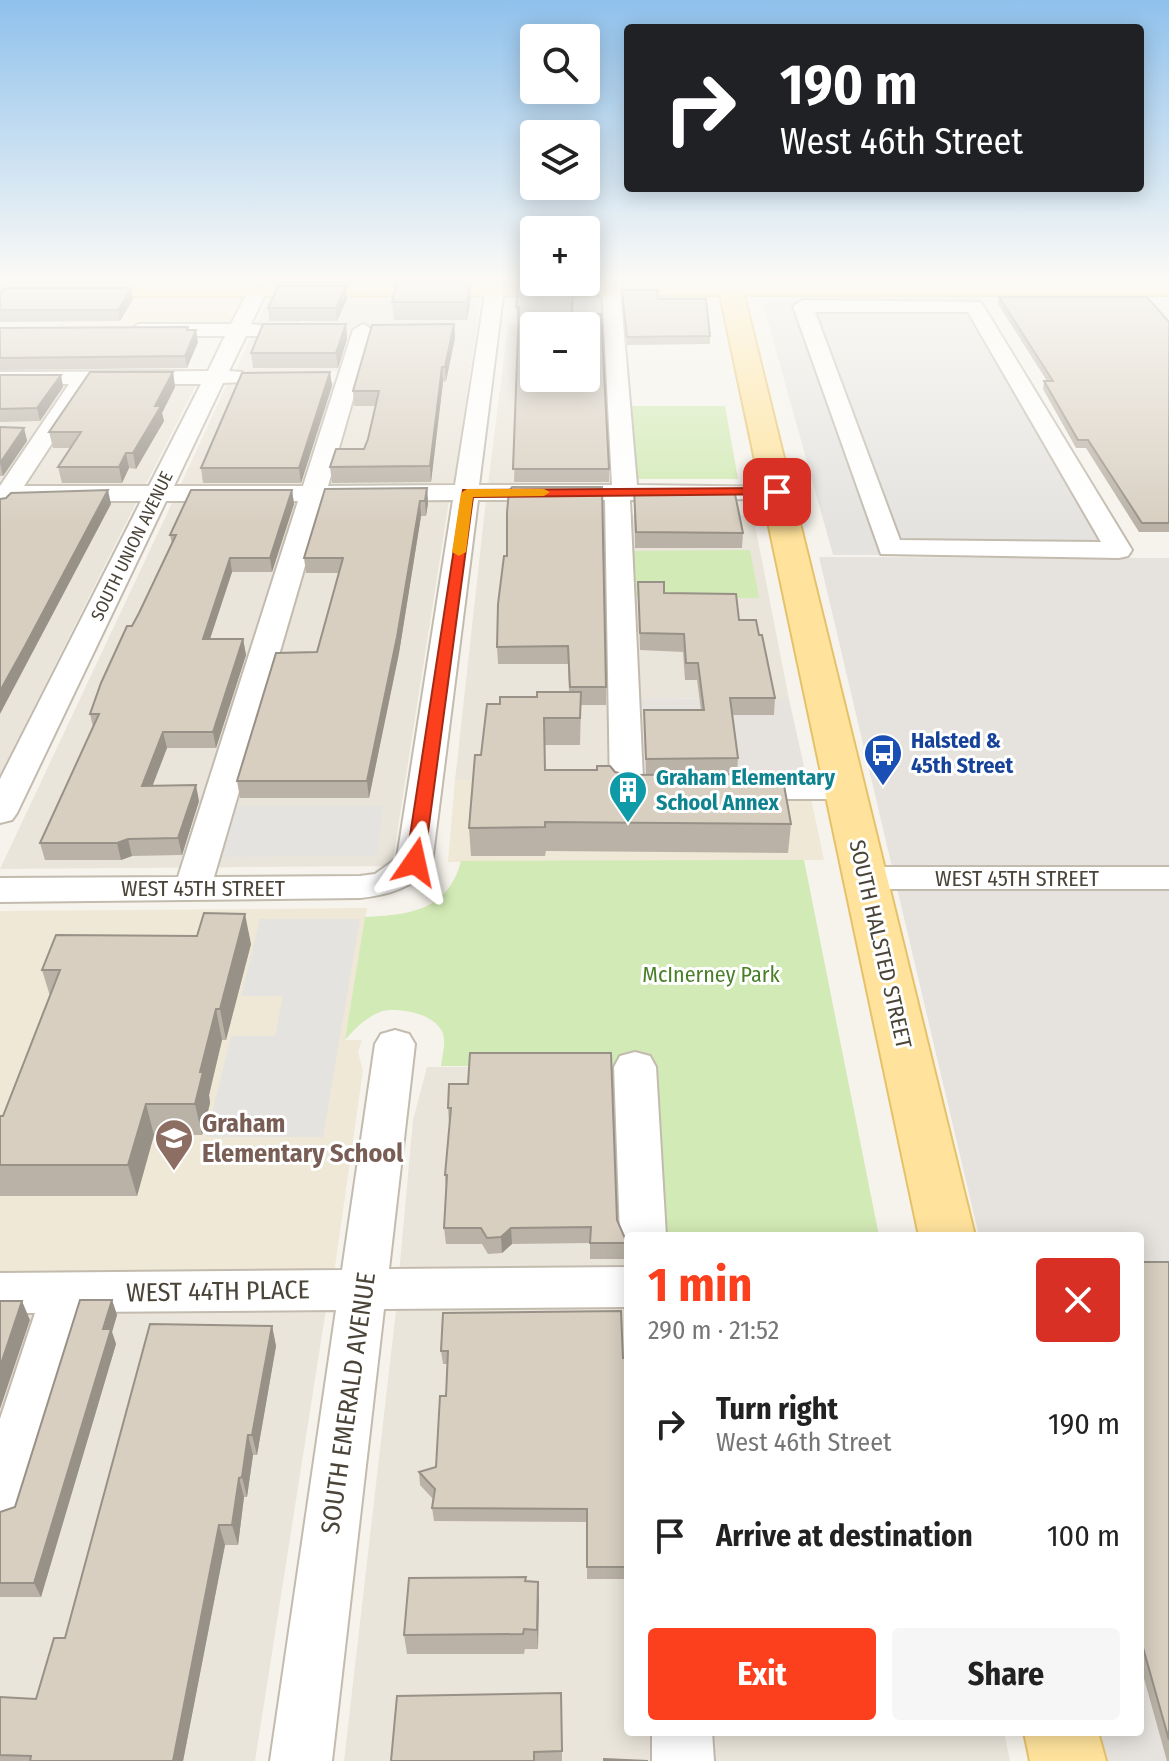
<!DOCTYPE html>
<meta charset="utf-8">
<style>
:root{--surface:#fff;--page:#f6f6f6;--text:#222;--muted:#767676;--accent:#fc3f1d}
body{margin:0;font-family:"Fira Sans Condensed",sans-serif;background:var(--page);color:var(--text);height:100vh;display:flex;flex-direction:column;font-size:30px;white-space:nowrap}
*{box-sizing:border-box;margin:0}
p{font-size:26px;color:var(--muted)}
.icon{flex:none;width:44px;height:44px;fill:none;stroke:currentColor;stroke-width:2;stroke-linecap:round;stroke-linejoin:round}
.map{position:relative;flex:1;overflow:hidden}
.drawer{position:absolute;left:624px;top:1232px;width:520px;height:504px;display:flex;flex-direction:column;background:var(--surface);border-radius:8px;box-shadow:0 4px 20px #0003}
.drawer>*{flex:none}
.top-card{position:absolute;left:624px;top:24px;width:520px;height:168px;border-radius:8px;box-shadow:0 4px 20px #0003;background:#202124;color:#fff;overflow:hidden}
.buttons{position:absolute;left:520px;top:24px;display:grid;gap:16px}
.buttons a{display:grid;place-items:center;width:80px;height:80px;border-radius:8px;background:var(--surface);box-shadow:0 4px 20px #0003;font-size:40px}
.pin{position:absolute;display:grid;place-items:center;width:68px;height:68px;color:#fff;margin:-34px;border-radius:16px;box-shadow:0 4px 12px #0006}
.me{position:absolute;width:88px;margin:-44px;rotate:11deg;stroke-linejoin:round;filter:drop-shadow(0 0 6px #0008)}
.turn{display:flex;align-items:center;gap:28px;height:168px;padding:0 24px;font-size:36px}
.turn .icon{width:104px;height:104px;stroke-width:2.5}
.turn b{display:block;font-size:56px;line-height:68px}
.round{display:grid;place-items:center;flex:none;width:84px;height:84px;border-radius:8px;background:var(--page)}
.summary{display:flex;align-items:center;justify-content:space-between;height:136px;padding:0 24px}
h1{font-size:48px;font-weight:700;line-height:60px;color:var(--accent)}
.cta{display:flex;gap:16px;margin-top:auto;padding:16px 24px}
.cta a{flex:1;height:92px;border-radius:8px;background:var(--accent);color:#fff;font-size:32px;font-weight:700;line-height:92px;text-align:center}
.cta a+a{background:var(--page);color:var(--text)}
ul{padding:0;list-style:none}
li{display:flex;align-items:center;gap:24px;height:112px;padding:0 24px}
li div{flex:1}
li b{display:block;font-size:30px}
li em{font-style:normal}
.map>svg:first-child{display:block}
</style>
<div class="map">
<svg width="1169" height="1761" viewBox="0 0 1169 1761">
<rect width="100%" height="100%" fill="#f6f3ec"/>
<g fill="#eae5da" fill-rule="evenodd">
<polygon points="270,294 310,294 297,329 348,294 481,294 454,485 180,486 228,382 347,382 349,371 235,372"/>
<path d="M508,325H613L624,484L488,485ZM534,326H586V378H534Z"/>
<polygon points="0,383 197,383 145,486 0,487"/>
<polygon points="486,500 617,500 618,515 753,515 789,699 624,698 627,779 455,780"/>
<polygon points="137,501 0,775 0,502"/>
<polygon points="173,501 449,501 392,866 0,869"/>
<polygon points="427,1067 635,1067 628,1274 399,1274 413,1120"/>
<polygon points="628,1301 628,1732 1004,1732 1010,1761 344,1761 397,1302"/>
<polygon points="327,1303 255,1761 0,1761 0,1305"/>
</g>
<g fill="#f7ead8">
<polygon points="0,278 253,278 251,282 0,283"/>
<polygon points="278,278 534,278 534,281 277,281"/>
<polygon points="750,278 995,278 997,282 750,280"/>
<polygon points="244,294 226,330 53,331 81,295"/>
</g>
<g fill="#e6e2dd">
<polygon points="819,557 1169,558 1169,1761 1103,1761 1097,1732 1140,1732 1140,1236 979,1236"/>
<polygon points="624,698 789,699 809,789 627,790"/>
</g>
<g fill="#efe8d6">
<polygon points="627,779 809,789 824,860 448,862 455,780"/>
<polygon points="367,908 345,1040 362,1040 358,1052 363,1070 334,1274 0,1278 0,911"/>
</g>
<g fill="#d2eab5">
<polygon points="624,406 725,406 738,479 630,479"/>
<polygon points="750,550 759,598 632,598 627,551"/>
<path d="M804,860L879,1236H657L635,1067L441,1066C442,1056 446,1044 443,1034C437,1014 398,1006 380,1012C367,1017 354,1029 345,1040L365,917C411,915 448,910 461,861Z"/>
</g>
<g fill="#e5e3e0">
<polygon points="976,295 1133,555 833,555 763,304 775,298"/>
<polygon points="229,806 383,806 377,856 216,857"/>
<polygon points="260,919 360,919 323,1137 206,1137 231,1036 275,1036 283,996 241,996"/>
</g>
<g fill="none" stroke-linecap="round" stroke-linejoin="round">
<g stroke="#c2bbae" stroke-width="4">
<g id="minor">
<path d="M255,278H273L251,324L267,326L270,330L260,336H246L229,371L242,372L245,377L242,382L223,383L174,486H303L353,330L363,324L373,330L328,486L455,485L486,288L495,282L504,288L479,485H612L602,288L611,282L620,288L637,485L786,487L789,492L786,497L777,499L630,500L643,779L672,782L677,789L672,796C654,801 633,802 615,797L610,790L605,500H478L432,863C415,888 388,895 360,898L0,902V878L178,877L298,501H166L17,813L12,820L0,823V779L141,501H14L9,509L0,512V486L69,384H0V372L208,371L225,336H139L129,330L139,324H231ZM91,384H201L149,486H24ZM453,500L397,858L375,874L360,876L214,877L324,501Z"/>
<path d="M803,300L981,302L1132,550L1128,556L1119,558L881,554L793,306ZM815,312H968L1101,542L900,540Z"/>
<polygon points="735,779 845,779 857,782 862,789 857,796 845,799 735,799 723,796 718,789 723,782"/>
<polygon points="866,867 1169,867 1169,889 866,889 853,886 848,878 853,870"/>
<polygon points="395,1030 409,1034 415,1044 389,1269 628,1267 628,1307 384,1309 332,1761 270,1761 336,1310 83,1312 27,1502 19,1520 0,1527 0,1419 35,1313 0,1313 0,1273 342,1270 375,1044 381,1034"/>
<polygon points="635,1052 650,1056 656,1067 666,1236 628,1236 628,1250 620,1236 614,1067 620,1056"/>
<polygon points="652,1732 712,1732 714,1761 652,1761"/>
</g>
</g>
<g stroke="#e6c16a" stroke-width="4">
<g id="major">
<polygon points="717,278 739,278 740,281 1169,281 1169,295 744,295 975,1236 919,1236 720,295 0,296 0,282 717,281"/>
<polygon points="1024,1732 1098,1732 1106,1761 1030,1761"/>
</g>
</g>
<use href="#minor" fill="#fff" fill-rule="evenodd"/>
<use href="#major" fill="#ffe39c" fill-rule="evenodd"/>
</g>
<g fill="#bab2a6">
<polygon points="39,278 219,278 39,279"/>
<polygon points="303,278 534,278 303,279"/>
<polygon points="470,281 471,298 467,320 394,320 392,302"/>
<polygon points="346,286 347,299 337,321 269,321 268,308"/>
<polygon points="131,288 133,299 120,321 0,322 0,293"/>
<polygon points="622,290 658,299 710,336 710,344 627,345"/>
<polygon points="999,297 1169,322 1169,532 1139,532 1086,448 1076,448 1043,389 1044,381 1047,381 998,304"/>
<polygon points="516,307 573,314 609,469 609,482 514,482 519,318 517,318"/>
<polygon points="346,324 347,339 338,368 253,368 251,353"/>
<polygon points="454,324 455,338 446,381 443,382 431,482 332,483 330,467 364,449 368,439 376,406 354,406 353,391"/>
<polygon points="188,327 189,330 198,342 187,368 0,370 0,328"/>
<polygon points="173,372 175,387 162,413 164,421 136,469 129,468 122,483 62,483 58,467 71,448 53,448 49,432"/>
<polygon points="330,372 332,386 301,483 203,483 201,468"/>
<polygon points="0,375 61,375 63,387 40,421 0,422"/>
<polygon points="0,427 24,428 27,441 3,476 0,476"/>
<polygon points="427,488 428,503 426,516 421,516 399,653 369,798 240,798 237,781 317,652 339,573 306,573 304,558"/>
<polygon points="634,489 743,533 742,548 635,548"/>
<polygon points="292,490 294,504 272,572 232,572 210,639 243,639 246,655 216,748 167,748 152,786 199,801 182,855 132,856 121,860 45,860 40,843 93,727 90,714 172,544 170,535"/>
<polygon points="504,556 606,687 606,705 581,705 580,745 545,745 545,770 615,772 628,775 646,775 644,710 701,710 697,680 685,680 683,652 640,650 638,582 664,593 739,620 759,635 775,698 774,715 732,715 738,758 737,774 791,824 788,853 546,851 545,856 471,856 469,828 481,755 500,704 569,692 568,664 498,664 497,647"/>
<polygon points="251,944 226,1040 222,1040 209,1095 210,1103 202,1135 154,1135 137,1196 0,1196 0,1116 3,1116 50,996 42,970"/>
<polygon points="449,1084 617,1220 627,1243 627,1259 590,1259 590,1243 512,1244 502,1253 488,1254 482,1244 446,1244 444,1228 446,1191 445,1175 450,1124 449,1124 448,1108"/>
<polygon points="1140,1262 1169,1262 1169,1761 1167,1761 1140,1664"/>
<polygon points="112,1300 117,1315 112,1332 116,1344 41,1597 0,1597 0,1512 15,1507"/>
<polygon points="272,1326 276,1346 257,1455 253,1455 247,1497 244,1497 238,1545 225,1545 183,1761 0,1761 0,1697 36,1699 65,1638"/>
<polygon points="441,1351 628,1358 628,1579 587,1579 587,1522 434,1521 432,1508 433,1499 420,1485 419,1472 436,1467 446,1396 447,1364 443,1364"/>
<polygon points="526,1581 538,1582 538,1649 525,1649 524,1654 407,1654 404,1635"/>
<polygon points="561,1693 562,1761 391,1761"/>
</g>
<g fill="#979187">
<polygon points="470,281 471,298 467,320 467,302"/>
<polygon points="346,286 347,299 337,321 336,308"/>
<polygon points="131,288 133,299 120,321 118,310"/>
<polygon points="346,324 347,339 338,368 336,353"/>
<polygon points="454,324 455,338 446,381 445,367"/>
<polygon points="196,330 198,342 187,368 185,356"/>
<polygon points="442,367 443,382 431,482 430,466"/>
<polygon points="173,372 175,387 162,413 164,421 136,469 133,453"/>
<polygon points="330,372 332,386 301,483 299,468"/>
<polygon points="61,375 63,387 40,421 37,408"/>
<polygon points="24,428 27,441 3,476 0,463"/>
<polygon points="126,453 129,468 122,483 119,467"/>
<polygon points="427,488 428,503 426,516 425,501"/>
<polygon points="108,490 111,504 0,714 0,691"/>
<polygon points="292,490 294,504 272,572 270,558"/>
<polygon points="420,501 421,516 399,653 369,798 367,781"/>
<polygon points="230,558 232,572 205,654 203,639"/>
<polygon points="243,639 246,655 216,748 213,732"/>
<polygon points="163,732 167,748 146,803 142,786"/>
<polygon points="196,785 199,801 182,855 178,838"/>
<polygon points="128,839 132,856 121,860 117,843"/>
<polygon points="245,914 251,944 226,1040 220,1009"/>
<polygon points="216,1009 222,1040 209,1095 210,1103 202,1135 195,1104 200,1072"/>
<polygon points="146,1104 154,1135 137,1196 128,1165"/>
<polygon points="511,1228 512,1244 502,1253 501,1237"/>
<polygon points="112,1300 117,1315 112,1332 116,1344 41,1597 34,1583"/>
<polygon points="22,1301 30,1320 0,1409 0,1367"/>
<polygon points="272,1326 276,1346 257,1455 252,1435"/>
<polygon points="248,1435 253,1455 247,1497 242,1477"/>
<polygon points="239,1478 244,1497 238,1545 232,1525"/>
<polygon points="219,1525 225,1545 183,1761 173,1761"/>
<polygon points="538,1582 539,1601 538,1649 537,1630"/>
</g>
<g fill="#d8cfc1" stroke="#979187" stroke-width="2" fill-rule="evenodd">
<polygon points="397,281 470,281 467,302 392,302"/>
<polygon points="278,286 346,286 336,308 268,308"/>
<path d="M518,287H573L572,314H601L609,469H513L519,307H516ZM534,326H586V378H534Z"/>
<polygon points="5,288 131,288 118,310 0,310 0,293"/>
<polygon points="622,290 657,290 658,299 706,299 710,336 627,337"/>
<polygon points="999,297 1147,297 1169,322 1169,523 1142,523 1088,440 1078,440 1044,381 1053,381"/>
<polygon points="263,324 346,324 336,353 251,353"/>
<polygon points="454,324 445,367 442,367 430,466 330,467 336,449 364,449 368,439 379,391 353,391 372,325"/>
<polygon points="188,327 187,330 196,330 185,356 0,358 0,328"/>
<polygon points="90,372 173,372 155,406 161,406 133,453 126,453 119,467 58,467 81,432 49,432"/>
<polygon points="330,372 299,468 201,468 242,373"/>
<polygon points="0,375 61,375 37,408 0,409"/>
<polygon points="0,427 24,428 0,463"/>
<polygon points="512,487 602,487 606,687 570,687 568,646 497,647 498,604 504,556 507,556 507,512 509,491"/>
<polygon points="427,488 425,501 420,501 397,637 367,781 237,781 276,653 317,652 343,558 304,558 325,489"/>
<polygon points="634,489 734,489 743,533 636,532"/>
<polygon points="108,490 25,646 0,691 0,499 6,498 11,493"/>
<polygon points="191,490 292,490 270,558 230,558 203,639 243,639 213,732 163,732 142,786 196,785 178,838 128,839 117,843 40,843 99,714 90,714 101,683 127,626 132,626 139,613 176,535 170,535"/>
<polygon points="638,582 664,582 664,593 736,594 739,620 756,620 759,635 762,635 775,698 730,698 738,758 646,759 644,710 704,710 698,663 686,663 684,634 640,633"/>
<polygon points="537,692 581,692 580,718 544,718 545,770 597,770 597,766 610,766 615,772 628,775 782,774 791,824 545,822 545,827 469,828 475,755 481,755 487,704 500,704 500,697 537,697"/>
<polygon points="204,913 245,914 220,1009 216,1009 200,1072 203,1072 195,1104 146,1104 128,1165 0,1165 0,1116 3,1116 60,970 42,970 56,935 197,936"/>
<polygon points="470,1053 611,1053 617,1220 627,1243 590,1243 591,1227 511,1228 501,1237 487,1238 481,1228 444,1228 447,1175 445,1175 451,1108 448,1108 449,1084 468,1084"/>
<polygon points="1140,1262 1169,1262 1169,1740 1140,1637"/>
<polygon points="80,1300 112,1300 103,1329 111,1329 34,1583 0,1583 0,1512 15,1507"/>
<polygon points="0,1301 22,1301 0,1367"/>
<polygon points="621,1311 623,1358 628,1358 628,1567 587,1567 587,1509 432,1508 435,1489 419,1472 436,1467 440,1396 446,1396 448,1351 441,1351 443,1313"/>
<polygon points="150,1324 272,1326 252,1435 248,1435 242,1477 239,1478 232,1525 219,1525 173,1761 30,1761 31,1756 0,1755 0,1697 36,1699 54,1638 65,1638"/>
<polygon points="526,1577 525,1581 538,1582 537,1630 524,1629 523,1634 404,1635 409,1578"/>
<polygon points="561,1693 562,1751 534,1752 534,1761 391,1761 397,1696"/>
<polygon points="604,1759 648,1761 604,1761"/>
</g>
<linearGradient id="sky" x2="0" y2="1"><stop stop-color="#8fc1ec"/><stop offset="0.53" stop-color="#fbfaf6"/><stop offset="1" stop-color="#fbfaf6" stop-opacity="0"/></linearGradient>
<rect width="1169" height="525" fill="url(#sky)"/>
<polygon fill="#fc3f1d" stroke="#a42913" stroke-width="2" points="777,488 782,489 782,494 473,497 424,862 415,867 408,866 406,862 463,490"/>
<polygon fill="#f59e0b" points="467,489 544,489 550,492 544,496 473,497 466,552 459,556 452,552 461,493"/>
<defs>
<g id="bus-pin" transform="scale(2)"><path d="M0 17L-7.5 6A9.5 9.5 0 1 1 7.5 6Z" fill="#1a4fb4" stroke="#fff"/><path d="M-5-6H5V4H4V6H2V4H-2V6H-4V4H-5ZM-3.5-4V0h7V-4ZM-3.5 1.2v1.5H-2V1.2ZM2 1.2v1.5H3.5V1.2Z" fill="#fff"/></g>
<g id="building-pin" transform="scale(2)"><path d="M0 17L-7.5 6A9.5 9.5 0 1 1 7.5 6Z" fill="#0f9aa8" stroke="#fff"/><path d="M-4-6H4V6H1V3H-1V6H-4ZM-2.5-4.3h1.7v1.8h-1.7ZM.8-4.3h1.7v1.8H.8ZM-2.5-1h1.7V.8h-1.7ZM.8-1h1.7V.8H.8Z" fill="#fff"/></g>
<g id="school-pin" transform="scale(2)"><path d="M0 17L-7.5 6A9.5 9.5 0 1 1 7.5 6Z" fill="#8d6e63" stroke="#fff"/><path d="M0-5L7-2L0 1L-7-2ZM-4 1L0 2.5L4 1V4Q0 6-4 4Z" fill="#fff"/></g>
</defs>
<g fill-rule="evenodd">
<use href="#bus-pin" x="883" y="753"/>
<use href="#building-pin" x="628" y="790"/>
<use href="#school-pin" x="174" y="1138"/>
</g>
<g text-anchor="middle" stroke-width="6" stroke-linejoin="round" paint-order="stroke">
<g font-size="18" fill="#4b4439" stroke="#fff">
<text transform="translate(132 546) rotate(-64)" y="6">SOUTH UNION AVENUE</text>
</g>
<g font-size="22" font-weight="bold" fill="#164399" stroke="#fff" text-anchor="start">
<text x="911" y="748">Halsted &amp;<tspan x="911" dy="25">45th Street</tspan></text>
</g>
<g font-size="22" font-weight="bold" fill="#0d838f" stroke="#fff" text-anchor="start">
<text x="656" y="785">Graham Elementary<tspan x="656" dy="25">School Annex</tspan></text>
</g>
<g font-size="22" fill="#4b4439" stroke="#fff">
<text x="1017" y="886">WEST 45TH STREET</text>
<text x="203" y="896">WEST 45TH STREET</text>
<text transform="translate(881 944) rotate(77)" y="8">SOUTH HALSTED STREET</text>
</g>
<g font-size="22" fill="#4a7f2a" stroke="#fff">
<text x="711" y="982">McInerney Park</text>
</g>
<g font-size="26" font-weight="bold" fill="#785e54" stroke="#fff" text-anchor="start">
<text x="202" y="1132">Graham<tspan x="202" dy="30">Elementary School</tspan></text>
</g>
<g font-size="26" fill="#4b4439" stroke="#fff">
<text transform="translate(218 1291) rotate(-1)" y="9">WEST 44TH PLACE</text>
<text transform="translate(348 1403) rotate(-82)" y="9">SOUTH EMERALD AVENUE</text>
</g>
</g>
</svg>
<div class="buttons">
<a><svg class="icon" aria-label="search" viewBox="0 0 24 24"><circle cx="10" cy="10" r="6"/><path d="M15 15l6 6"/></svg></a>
<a><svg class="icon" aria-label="layers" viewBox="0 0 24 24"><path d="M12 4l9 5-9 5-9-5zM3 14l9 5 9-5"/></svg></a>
<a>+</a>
<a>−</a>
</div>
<div class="pin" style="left:777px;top:492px;background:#d93025"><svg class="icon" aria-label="arrive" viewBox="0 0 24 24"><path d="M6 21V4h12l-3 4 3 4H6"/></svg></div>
<svg class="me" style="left:415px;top:862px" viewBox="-20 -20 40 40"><path d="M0-17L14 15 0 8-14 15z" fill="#fc3f1d" stroke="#fff" stroke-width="4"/></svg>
<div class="top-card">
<div class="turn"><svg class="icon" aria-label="right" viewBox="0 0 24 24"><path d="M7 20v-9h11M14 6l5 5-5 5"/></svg><div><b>190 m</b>West 46th Street</div></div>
</div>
<section class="drawer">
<div class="summary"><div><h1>1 min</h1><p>290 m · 21:52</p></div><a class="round" style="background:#d93025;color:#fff"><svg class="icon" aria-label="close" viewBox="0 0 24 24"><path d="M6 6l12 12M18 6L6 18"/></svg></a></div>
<ul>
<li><svg class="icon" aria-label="right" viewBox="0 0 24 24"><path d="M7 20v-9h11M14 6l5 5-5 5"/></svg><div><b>Turn right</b><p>West 46th Street</p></div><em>190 m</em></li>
<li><svg class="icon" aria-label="arrive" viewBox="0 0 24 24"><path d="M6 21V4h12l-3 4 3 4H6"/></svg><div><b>Arrive at destination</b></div><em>100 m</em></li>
</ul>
<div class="cta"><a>Exit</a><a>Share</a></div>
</section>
</div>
